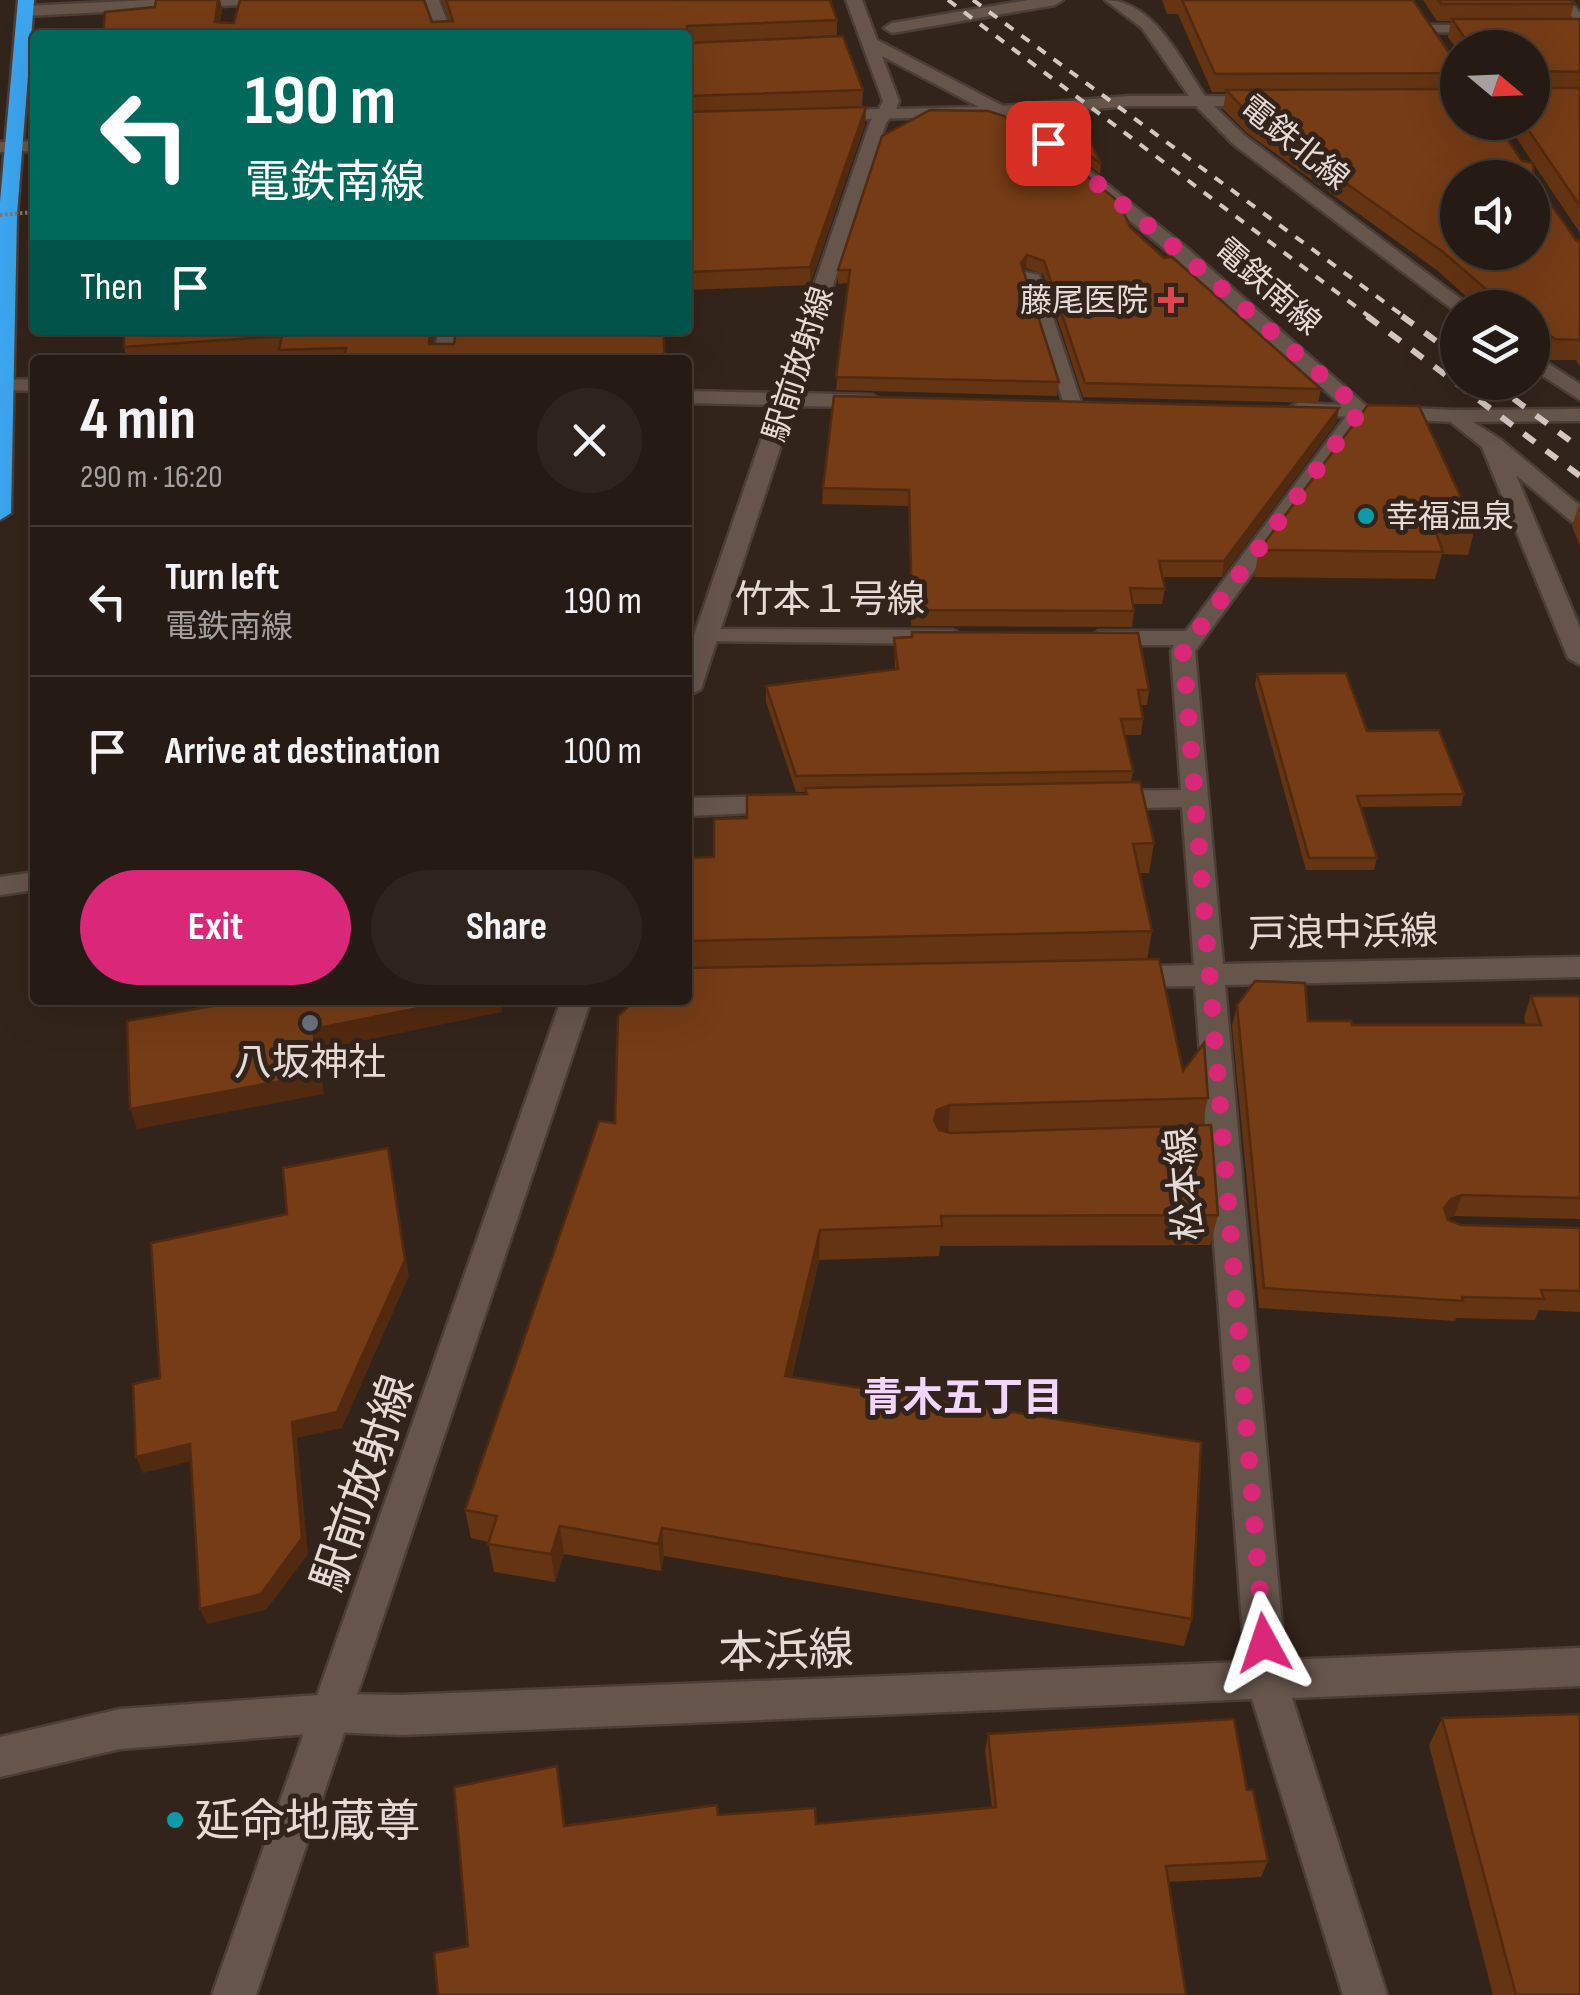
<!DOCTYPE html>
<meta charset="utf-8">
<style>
:root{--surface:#261b14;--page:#2e241d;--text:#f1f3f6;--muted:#a4a1a0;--line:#423934;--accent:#db2777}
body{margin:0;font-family:"Sofia Sans Condensed","Noto Sans JP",sans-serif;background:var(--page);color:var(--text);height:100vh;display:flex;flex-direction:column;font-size:38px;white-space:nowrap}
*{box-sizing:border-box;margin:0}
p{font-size:32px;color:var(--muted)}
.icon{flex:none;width:55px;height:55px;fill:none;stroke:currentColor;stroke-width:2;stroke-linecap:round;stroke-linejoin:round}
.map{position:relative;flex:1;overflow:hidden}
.details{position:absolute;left:30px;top:355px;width:662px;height:650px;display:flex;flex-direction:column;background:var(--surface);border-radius:10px;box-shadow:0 10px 40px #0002,0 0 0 2px var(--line)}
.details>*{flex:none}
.hud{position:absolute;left:30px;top:30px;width:662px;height:305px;border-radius:10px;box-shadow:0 10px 40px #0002,0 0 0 2px var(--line);background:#00695c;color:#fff;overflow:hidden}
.needle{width:65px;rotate:109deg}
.buttons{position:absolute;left:1440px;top:30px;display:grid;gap:20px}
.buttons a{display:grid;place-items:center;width:110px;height:110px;border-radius:50%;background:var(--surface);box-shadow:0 10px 40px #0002,0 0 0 2px var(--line);font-size:50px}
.pin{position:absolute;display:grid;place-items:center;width:85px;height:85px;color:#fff;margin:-42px;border-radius:20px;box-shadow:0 5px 15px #0006}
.me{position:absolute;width:110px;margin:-55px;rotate:355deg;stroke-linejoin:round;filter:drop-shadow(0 0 8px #0008)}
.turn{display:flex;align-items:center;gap:35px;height:210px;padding:0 50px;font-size:45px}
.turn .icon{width:130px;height:130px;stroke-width:2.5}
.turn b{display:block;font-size:70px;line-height:85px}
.then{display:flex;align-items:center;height:95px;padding:0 50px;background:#0003;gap:20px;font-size:38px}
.round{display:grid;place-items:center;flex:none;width:105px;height:105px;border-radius:52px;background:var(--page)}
.summary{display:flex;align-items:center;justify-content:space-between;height:170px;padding:0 50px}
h1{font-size:60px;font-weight:700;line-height:75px}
.button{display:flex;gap:20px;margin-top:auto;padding:20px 50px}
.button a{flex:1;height:115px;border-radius:60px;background:var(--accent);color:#fff;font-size:40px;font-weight:700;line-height:115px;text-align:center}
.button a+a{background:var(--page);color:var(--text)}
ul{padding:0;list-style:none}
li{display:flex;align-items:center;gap:30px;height:150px;padding:0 50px;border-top:2px solid var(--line)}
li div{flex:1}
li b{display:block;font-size:38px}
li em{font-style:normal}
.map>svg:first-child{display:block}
</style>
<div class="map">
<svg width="1580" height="1995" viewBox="0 0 1580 1995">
<rect width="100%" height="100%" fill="#33241b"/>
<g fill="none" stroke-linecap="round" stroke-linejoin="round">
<g stroke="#4b3e38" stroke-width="5">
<g id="lane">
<polygon points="1557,0 1570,0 1580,13 1580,26"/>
<polygon points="1429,25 1480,25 1486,29 1480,33 1424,32 1423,29"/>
<polygon points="1025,272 1039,275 1082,405 1079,409 1067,409 1064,405 1023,275"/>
</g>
</g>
<g stroke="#4b3e38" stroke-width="5">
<g id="street">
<polygon points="151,0 247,0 239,5 26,16 18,11 26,6"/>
<polygon points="423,0 439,0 452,35 436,35"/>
<path d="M846,0H862L877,40L1003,106L1130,96H1189L1142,28L1105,0C1154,0 1181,61 1205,96L1271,97V105L1265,106H1214L1245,136L1473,308H1458L1456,312L1233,144L1196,106H1130L1020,115L1187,248L1372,411L1195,651L1223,964L1580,957V977L1225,985L1285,1660L1580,1648V1686L1292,1698L1387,1995H1343L1252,1699L402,1735L334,1732L120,1749L0,1777V1737L120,1709L334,1694L402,1695L1245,1662L1195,986L1123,987L1113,984L1108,977L1113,970L1123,967L1194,965L1182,807L1107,809L1097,806L1093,800L1097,794L1107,791L1181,790L1171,651L1174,645H1099L1087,638L1099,631H1186L1349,412L1173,256L1015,126L997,116L820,120L818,116L826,111L879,109L883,101ZM882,56L979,107L896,109L899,101Z"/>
<polygon points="1028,0 1063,0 1055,5 892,33 884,28 892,23"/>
<polygon points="35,141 35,151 0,152 0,142"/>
<polygon points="438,330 458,330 454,360 434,360"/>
<polygon points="1532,353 1580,384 1580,400 1532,369"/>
<polygon points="1454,410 1500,439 1580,506 1580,524 1572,522 1516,475 1580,628 1580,665 1568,658 1482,447 1443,416"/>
<polygon points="708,629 953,630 965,637 953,644 699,641 696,636"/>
<polygon points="786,796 796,799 800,805 796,811 688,816 688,798"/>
<polygon points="35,872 35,890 0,895 0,877"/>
</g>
</g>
<g stroke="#4b3e38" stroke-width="5">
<g id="secondary">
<polygon points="880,109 894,113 886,123 798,393 872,395 883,401 872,407 794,406 701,689 688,696 688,653 773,405 688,403 688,391 777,393 870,122"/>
<polygon points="35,379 35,391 0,390 0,380"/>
<polygon points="1298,403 1454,410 1580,409 1580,421 1454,422 1290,414 1287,409"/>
<polygon points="561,1000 591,1000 256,1995 212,1995"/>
</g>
</g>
<g stroke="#4b3e38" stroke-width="5">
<polygon id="highway" points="18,0 34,0 17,215 11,513 0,520 0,202"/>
</g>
<use href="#lane" fill="#66554b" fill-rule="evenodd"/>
<use href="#street" fill="#66554b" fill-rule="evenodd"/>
<use href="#secondary" fill="#66554b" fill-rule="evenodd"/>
<use href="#highway" fill="#3ca6f0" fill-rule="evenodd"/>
<g stroke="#d3c7c2" stroke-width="4" stroke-dasharray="10 10" stroke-linecap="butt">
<polyline points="948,0 1371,318"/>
<polyline points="973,0 1406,318"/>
</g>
<g stroke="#d3c7c2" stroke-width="6" stroke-dasharray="14 14" stroke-linecap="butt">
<polyline points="1367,316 1580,476"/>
<polyline points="1402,316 1458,357"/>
<polyline points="1491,382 1580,448"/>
</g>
<polyline stroke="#83756e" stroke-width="4" stroke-dasharray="2.5 2.5" stroke-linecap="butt" points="0,215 35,212"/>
</g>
<g fill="#653413">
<polygon points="220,0 222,9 220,22 234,23 450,22 442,0 830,0 837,20 837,35 688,43 863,90 862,107 724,111 866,107 865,124 810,285 688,290 688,35 103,35 155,7"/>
<polygon points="1162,0 1413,0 1458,73 1458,122 1522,161 1533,163 1506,122 1532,122 1532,48 1458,48 1458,51 1448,37 1451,21 1437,21 1423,0 1571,0 1574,4 1570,19 1580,19 1580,233 1533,163 1534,180 1576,240 1580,241 1580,367 1576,360 1549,360 1532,348 1532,308 1479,308 1438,271 1247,133 1223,109 1226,92 1212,92 1178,14 1167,14"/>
<polygon points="1067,138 1101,164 1100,174 1066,147"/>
<polygon points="1130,227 1321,389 1318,403 1083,397 1043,274 1026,268 1023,271 1059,382 1057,396 836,390 848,283 838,284 838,270"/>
<polygon points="124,330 435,330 433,344 665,360 281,360 280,355 201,360 127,360 124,347"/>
<polygon points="1368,405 1475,528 1468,555 1442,554 1435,579 1254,577 1259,550"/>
<polygon points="1339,408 1336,423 1222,577 1162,577 1165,589 1162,604 1133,604 1134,611 1132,627 911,626 909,506 822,504 823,488"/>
<polygon points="1579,505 1580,505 1580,546 1572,526"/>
<polygon points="894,638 1149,690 1147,705 1141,705 1143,719 1141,735 1125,735 1133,771 1131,782 1154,843 1149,873 1140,873 1152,931 1147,960 1183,1071 1208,1098 1202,1125 1218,1215 1210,1245 940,1246 939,1256 819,1260 792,1377 1192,1619 1184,1646 664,1556 661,1571 564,1554 555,1582 494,1572 488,1542 471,1538 465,1510 615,1123 688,1000 688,858 714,857 747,818 805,794 805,792 796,792 766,702 766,686 895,669"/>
<polygon points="1257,674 1367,731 1464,794 1461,806 1361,807 1377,858 1374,870 1306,870 1255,685"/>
<polygon points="1531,996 1580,996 1580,1219 1454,1216 1448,1218 1448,1220 1461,1225 1580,1228 1580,1312 1539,1310 1535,1320 1456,1318 1455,1321 1259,1308 1232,1026 1237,1005 1308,1021 1352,1025 1526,1025 1524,1018"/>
<polygon points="1442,1718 1580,1995 1493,1995 1429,1745"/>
<polygon points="988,1734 1247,1790 1268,1861 1261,1877 1168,1882 468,1946 560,1784 565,1826 718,1815 816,1824 992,1807 985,1751"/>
</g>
<g fill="#522a0f">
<polygon points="218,0 220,0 222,9 218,35 215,22"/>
<polygon points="866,107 865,124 810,285 810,267"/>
<polygon points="1027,255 1026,268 1019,276 1021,263"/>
<polygon points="430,330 435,330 432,358 429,344"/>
<polygon points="1339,408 1336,423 1222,577 1224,561"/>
<polygon points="459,1000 501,1000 502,1012 318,1050 324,1094 137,1129 130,1109 313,1029"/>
<polygon points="950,1105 948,1135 935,1141 934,1120 937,1110"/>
<polygon points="388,1148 409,1276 342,1428 297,1438 308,1554 266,1610 207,1624 200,1609 292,1422"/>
<polygon points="1462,1195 1454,1216 1443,1219 1444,1208 1451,1199"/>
<polygon points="820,1230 819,1260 785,1405 785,1376"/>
<polygon points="190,1444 196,1460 143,1473 136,1457"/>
<polygon points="560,1526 564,1554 555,1582 551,1554"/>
<polygon points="662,1528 664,1556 661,1571 658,1544"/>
</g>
<g fill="#753c16" stroke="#522a0f" stroke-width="2.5" fill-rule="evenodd">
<polygon points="156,0 218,0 215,22 234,23 240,0 424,0 432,22 453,21 446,0 830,0 837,20 687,26 686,35 103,35 105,12 155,7"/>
<polygon points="1182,0 1413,0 1453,58 1458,59 1458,73 1215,74"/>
<polygon points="1438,0 1571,0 1574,4 1441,4"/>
<polygon points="1452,19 1580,19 1580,72 1537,71 1533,85 1537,88 1580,88 1580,206 1523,122 1532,122 1532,48 1465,48 1466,40"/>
<polygon points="843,36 863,90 688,96 688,43"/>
<path d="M1458,89V122H1496L1522,161L1533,163L1534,180L1576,240L1580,241V340L1555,339L1532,324V308H1509L1502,303L1443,252L1250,115L1226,90ZM1458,178H1532V252H1458Z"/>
<polygon points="866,107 810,267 688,272 688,112"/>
<polygon points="930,110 988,111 1004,116 1032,140 1040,138 1119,202 1130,227 1164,258 1172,257 1321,389 1085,383 1044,261 1027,255 1021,263 1059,382 836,377 850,270 838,270 882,136"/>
<polygon points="1088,135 1101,164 1067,138"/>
<polygon points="124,330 430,330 429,344 454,344 456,330 663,330 665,360 415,358 415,360 343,360 346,348 279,350 282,336 124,347"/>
<polygon points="834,396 1339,408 1224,561 1159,561 1165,589 1130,588 1134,611 912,610 909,490 823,488"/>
<polygon points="1368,405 1419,406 1475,528 1434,527 1443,552 1259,550"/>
<polygon points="912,632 1138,633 1149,690 1138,690 1143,719 1121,719 1133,771 796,776 766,686 898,669 894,638 912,637"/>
<polygon points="1346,673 1367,731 1439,730 1464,794 1357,796 1377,858 1309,858 1257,674"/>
<polygon points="1140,782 1154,843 1133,844 1152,931 688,941 688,858 714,857 714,819 747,818 747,795 807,794 805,788"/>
<polygon points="1159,959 1183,1071 1204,1043 1208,1098 950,1105 937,1110 934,1120 939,1130 951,1133 1211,1125 1218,1215 941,1216 942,1226 820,1230 785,1376 1201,1442 1192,1619 662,1528 658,1544 560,1526 551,1554 488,1544 497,1516 465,1510 599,1121 615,1123 618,1016 635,1000 688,1000 688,968"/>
<polygon points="1255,981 1305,983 1308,1021 1351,1021 1352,1025 1541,1025 1531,996 1580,996 1580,1198 1462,1195 1451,1199 1444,1208 1448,1220 1461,1225 1580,1228 1580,1291 1541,1290 1544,1299 1462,1297 1463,1301 1264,1288 1237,1005"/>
<polygon points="236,1000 459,1000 313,1029 319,1074 130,1109 127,1021 236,1002"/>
<polygon points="388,1148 405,1260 337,1412 292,1422 302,1538 261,1594 200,1609 190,1444 136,1457 133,1384 160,1378 151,1243 287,1214 283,1168"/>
<polygon points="1580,1714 1580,1995 1516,1995 1442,1718"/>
<polygon points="1234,1719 1247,1790 1253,1790 1268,1861 1166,1866 1186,1995 438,1995 434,1953 468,1946 454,1787 557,1766 564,1826 717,1805 718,1815 815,1808 816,1824 996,1807 988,1734"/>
</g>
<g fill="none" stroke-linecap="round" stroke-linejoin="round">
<polyline stroke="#db2777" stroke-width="18" stroke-dasharray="0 32.4" points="1048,143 1180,252 1361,410 1183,651 1264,1643"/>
</g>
<path fill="#e0444e" stroke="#33241b" stroke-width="4" d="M1166 285h10v10h10v10h-10v10h-10v-10h-10v-10h10z"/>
<g fill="#0f9aa8" stroke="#33241b" stroke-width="4">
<circle cx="1366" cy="516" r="10"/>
<circle cx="175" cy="1820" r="10"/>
</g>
<circle fill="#6b7280" stroke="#33241b" stroke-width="4" cx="310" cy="1023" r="10"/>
<g text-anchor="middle" stroke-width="10" stroke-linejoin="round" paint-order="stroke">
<g font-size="32" fill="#e5dad5" stroke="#33241b">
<text transform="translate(1295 142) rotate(39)" y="11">電鉄北線</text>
<text transform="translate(1268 286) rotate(41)" y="11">電鉄南線</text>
<text transform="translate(798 364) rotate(-72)" y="11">駅前放射線</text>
</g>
<g font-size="32" fill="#e5dad5" stroke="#33241b" text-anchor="end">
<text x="1148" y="311">藤尾医院</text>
<text x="1386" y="527" text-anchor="start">幸福温泉</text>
</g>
<g font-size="38" fill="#e5dad5" stroke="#33241b">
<text x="830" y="612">竹本１号線</text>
<text transform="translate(1343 932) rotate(-1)" y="13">戸浪中浜線</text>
<text transform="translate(1184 1184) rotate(-95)" y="13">松本線</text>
</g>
<g font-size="38" fill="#e5dad5" stroke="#33241b">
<text x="310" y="1075">八坂神社</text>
</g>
<g font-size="40" font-weight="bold" fill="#f2d6fd" stroke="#33241b">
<text x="963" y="1411">青木五丁目</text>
</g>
<g font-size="45" fill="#e5dad5" stroke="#33241b">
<text transform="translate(362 1483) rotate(-71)" y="16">駅前放射線</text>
<text transform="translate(786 1650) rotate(-2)" y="16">本浜線</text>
</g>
<g font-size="45" fill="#e5dad5" stroke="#33241b" text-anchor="start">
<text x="195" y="1836">延命地蔵尊</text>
</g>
</g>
</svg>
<div class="buttons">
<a><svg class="needle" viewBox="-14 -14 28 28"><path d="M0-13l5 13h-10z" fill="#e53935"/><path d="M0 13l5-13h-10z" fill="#a4a1a0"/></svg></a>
<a><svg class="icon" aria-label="sound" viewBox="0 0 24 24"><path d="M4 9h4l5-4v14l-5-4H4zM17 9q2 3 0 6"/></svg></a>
<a><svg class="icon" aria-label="layers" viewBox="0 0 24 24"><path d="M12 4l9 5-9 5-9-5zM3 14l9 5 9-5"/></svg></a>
</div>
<div class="pin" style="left:1048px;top:143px;background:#d93025"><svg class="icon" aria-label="arrive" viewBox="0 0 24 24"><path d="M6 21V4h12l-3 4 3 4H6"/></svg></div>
<svg class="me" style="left:1264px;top:1643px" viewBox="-20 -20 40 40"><path d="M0-17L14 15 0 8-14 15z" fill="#db2777" stroke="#fff" stroke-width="4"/></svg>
<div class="hud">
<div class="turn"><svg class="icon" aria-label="left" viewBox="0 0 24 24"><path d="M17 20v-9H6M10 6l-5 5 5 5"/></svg><div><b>190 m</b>電鉄南線</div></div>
<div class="then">Then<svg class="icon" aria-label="arrive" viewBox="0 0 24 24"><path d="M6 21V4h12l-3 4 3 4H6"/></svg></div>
</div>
<section class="details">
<div class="summary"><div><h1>4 min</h1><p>290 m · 16:20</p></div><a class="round"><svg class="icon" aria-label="close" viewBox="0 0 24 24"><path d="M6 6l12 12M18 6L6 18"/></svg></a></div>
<ul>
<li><svg class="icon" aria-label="left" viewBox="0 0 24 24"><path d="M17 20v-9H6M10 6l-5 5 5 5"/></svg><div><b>Turn left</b><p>電鉄南線</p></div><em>190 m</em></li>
<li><svg class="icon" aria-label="arrive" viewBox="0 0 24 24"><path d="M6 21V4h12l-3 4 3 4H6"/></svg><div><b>Arrive at destination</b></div><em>100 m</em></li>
</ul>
<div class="button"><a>Exit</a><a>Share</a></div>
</section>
</div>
